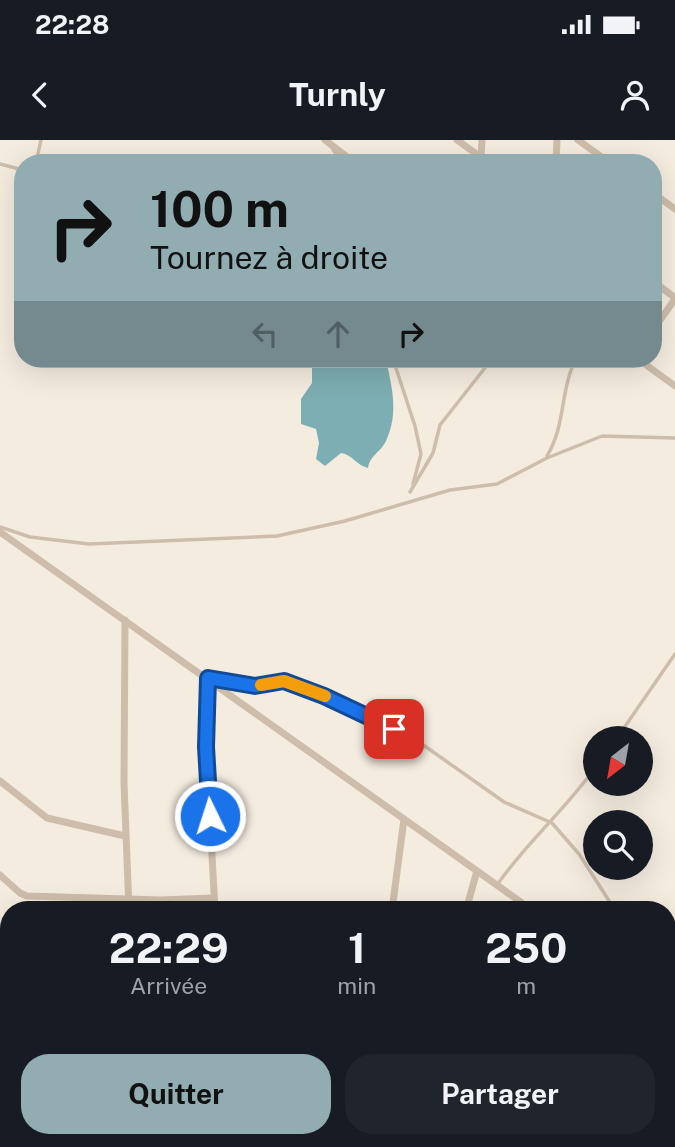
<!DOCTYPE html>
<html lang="fr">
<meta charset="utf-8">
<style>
:root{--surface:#171b24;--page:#20242c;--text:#f1f3f6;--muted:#9ea1a6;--accent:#92adb2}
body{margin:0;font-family:"Public Sans",sans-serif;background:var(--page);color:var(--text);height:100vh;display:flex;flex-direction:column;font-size:26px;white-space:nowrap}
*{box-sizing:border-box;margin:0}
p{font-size:23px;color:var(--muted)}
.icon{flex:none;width:38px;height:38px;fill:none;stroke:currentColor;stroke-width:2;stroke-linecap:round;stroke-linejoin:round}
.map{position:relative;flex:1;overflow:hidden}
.side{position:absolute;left:0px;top:761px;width:676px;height:247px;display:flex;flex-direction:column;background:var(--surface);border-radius:28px 28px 0 0;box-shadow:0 7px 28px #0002}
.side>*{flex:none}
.hud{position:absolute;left:14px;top:14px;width:648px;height:214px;border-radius:28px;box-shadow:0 7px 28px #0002;background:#92adb2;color:#111;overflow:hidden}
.needle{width:46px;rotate:211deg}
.fabs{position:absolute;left:583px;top:586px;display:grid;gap:14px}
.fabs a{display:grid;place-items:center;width:70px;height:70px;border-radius:50%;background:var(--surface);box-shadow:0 7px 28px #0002;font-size:35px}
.pin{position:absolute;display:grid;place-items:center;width:60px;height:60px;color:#fff;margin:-30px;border-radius:14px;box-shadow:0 4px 10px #0006}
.me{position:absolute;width:77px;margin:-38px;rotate:356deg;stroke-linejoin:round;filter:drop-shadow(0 0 5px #0008)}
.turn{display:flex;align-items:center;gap:24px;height:147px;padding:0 21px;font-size:32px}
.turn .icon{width:91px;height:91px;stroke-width:2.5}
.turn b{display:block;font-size:49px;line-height:60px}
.lanes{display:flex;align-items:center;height:66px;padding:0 21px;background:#0003;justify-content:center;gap:35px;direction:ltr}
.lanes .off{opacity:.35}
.eta{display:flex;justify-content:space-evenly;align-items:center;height:119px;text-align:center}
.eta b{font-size:42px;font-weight:700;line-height:49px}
.cta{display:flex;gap:14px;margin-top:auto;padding:14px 21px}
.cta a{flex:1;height:80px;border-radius:28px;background:var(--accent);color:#111;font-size:28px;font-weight:700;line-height:80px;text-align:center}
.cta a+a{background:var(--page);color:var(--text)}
.status{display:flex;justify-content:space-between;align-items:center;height:49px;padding:0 35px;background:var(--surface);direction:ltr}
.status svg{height:19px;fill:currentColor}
header{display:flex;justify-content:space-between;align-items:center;height:91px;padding:0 21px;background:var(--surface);font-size:32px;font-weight:700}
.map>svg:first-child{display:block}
</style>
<div class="status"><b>22:28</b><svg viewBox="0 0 49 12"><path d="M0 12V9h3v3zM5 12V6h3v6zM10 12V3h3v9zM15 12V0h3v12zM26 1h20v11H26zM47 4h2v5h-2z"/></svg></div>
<header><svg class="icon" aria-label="back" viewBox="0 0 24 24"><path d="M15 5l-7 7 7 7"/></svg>Turnly<svg class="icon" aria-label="person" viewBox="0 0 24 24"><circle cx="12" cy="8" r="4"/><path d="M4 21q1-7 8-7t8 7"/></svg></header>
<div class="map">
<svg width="675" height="1007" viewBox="0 0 675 1007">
<rect width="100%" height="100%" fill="#f5ece0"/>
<path fill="#7daeb3" d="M312,219H386C392,248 399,273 386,301C380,313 370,315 368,328C356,325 353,315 341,313L325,326L316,319L319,303L316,289L301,284V259L312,243Z"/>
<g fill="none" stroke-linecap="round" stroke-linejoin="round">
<g stroke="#cebdab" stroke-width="3.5">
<polyline points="333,10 343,23"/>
<polyline points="36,23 41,0"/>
<polyline points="0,24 23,30"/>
<polyline points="393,219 415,286 421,314 413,344"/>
<path d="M547,316C566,285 560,249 576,219"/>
<polyline points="410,352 433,313 440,285 492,219"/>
<polyline points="0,387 30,397 89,404 277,396 345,381 450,350 497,344 547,318 602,296 675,298"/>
<polyline points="212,540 255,546 284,541 324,556 412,597 504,662 552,683 579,714 615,770"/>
<polyline points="617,598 675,514"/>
<path d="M497,745C526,703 565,670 595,628"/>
<polyline points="667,834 675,839"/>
</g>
<g stroke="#cebdab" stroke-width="7">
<polyline points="325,0 355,23"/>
<polyline points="457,0 489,23"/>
<polyline points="578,0 610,23"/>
<polyline points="481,19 482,0"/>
<polyline points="556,23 557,0"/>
<polyline points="653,53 675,69"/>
<polyline points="653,141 675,158"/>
<polyline points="653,190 675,159"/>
<polyline points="638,219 675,246"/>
<polyline points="0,392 532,770"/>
<polyline points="125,480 124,643 129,770"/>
<polyline points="208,538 206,607 215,770"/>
<polyline points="0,641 47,678 125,696"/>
<polyline points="0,735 20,753 27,756 160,760 214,758"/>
<polyline points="215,765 388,770"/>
<polyline points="392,770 404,679"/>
<polyline points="466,770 477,731"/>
<polyline points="0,825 9,831"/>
<polyline points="0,860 9,857"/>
<polyline points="667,866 675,872"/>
<polyline points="147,999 148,1007"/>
<polyline points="223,999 224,1007"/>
<polyline points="462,1007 462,999"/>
<polyline points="537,1007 537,999"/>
<polyline points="607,1007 607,999"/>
</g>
</g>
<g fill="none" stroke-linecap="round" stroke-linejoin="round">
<g stroke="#114b97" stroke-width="18">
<polyline id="route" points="210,676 206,607 208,538 255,546 284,541 324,556 394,589"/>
</g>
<use href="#route" stroke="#1a73e8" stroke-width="12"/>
<polyline stroke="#f59e0b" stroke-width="12" points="261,545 284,541 325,556"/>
</g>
</svg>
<div class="fabs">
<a><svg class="needle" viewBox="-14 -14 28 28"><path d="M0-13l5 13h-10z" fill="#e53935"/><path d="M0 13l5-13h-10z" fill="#9ea1a6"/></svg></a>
<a><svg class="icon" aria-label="search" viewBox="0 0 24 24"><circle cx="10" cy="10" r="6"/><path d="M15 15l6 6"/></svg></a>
</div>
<div class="pin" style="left:394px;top:589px;background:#d93025"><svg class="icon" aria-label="arrive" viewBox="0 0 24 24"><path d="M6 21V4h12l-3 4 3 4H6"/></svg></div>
<svg class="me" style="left:210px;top:676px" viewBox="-20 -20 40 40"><circle r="17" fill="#1a73e8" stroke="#fff" stroke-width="3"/><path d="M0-11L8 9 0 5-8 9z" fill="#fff"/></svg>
<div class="hud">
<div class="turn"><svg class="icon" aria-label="right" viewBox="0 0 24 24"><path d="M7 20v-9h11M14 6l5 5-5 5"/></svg><div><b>100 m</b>Tournez à droite</div></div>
<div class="lanes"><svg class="icon off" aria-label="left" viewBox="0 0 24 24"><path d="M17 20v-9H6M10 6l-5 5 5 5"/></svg><svg class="icon off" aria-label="ahead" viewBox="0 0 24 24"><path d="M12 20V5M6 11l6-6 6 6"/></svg><svg class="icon" aria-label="right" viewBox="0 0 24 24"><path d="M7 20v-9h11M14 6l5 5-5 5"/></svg></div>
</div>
<section class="side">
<div class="eta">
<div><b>22:29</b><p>Arrivée</p></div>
<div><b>1</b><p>min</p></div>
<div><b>250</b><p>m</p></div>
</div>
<div class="cta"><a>Quitter</a><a>Partager</a></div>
</section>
</div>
